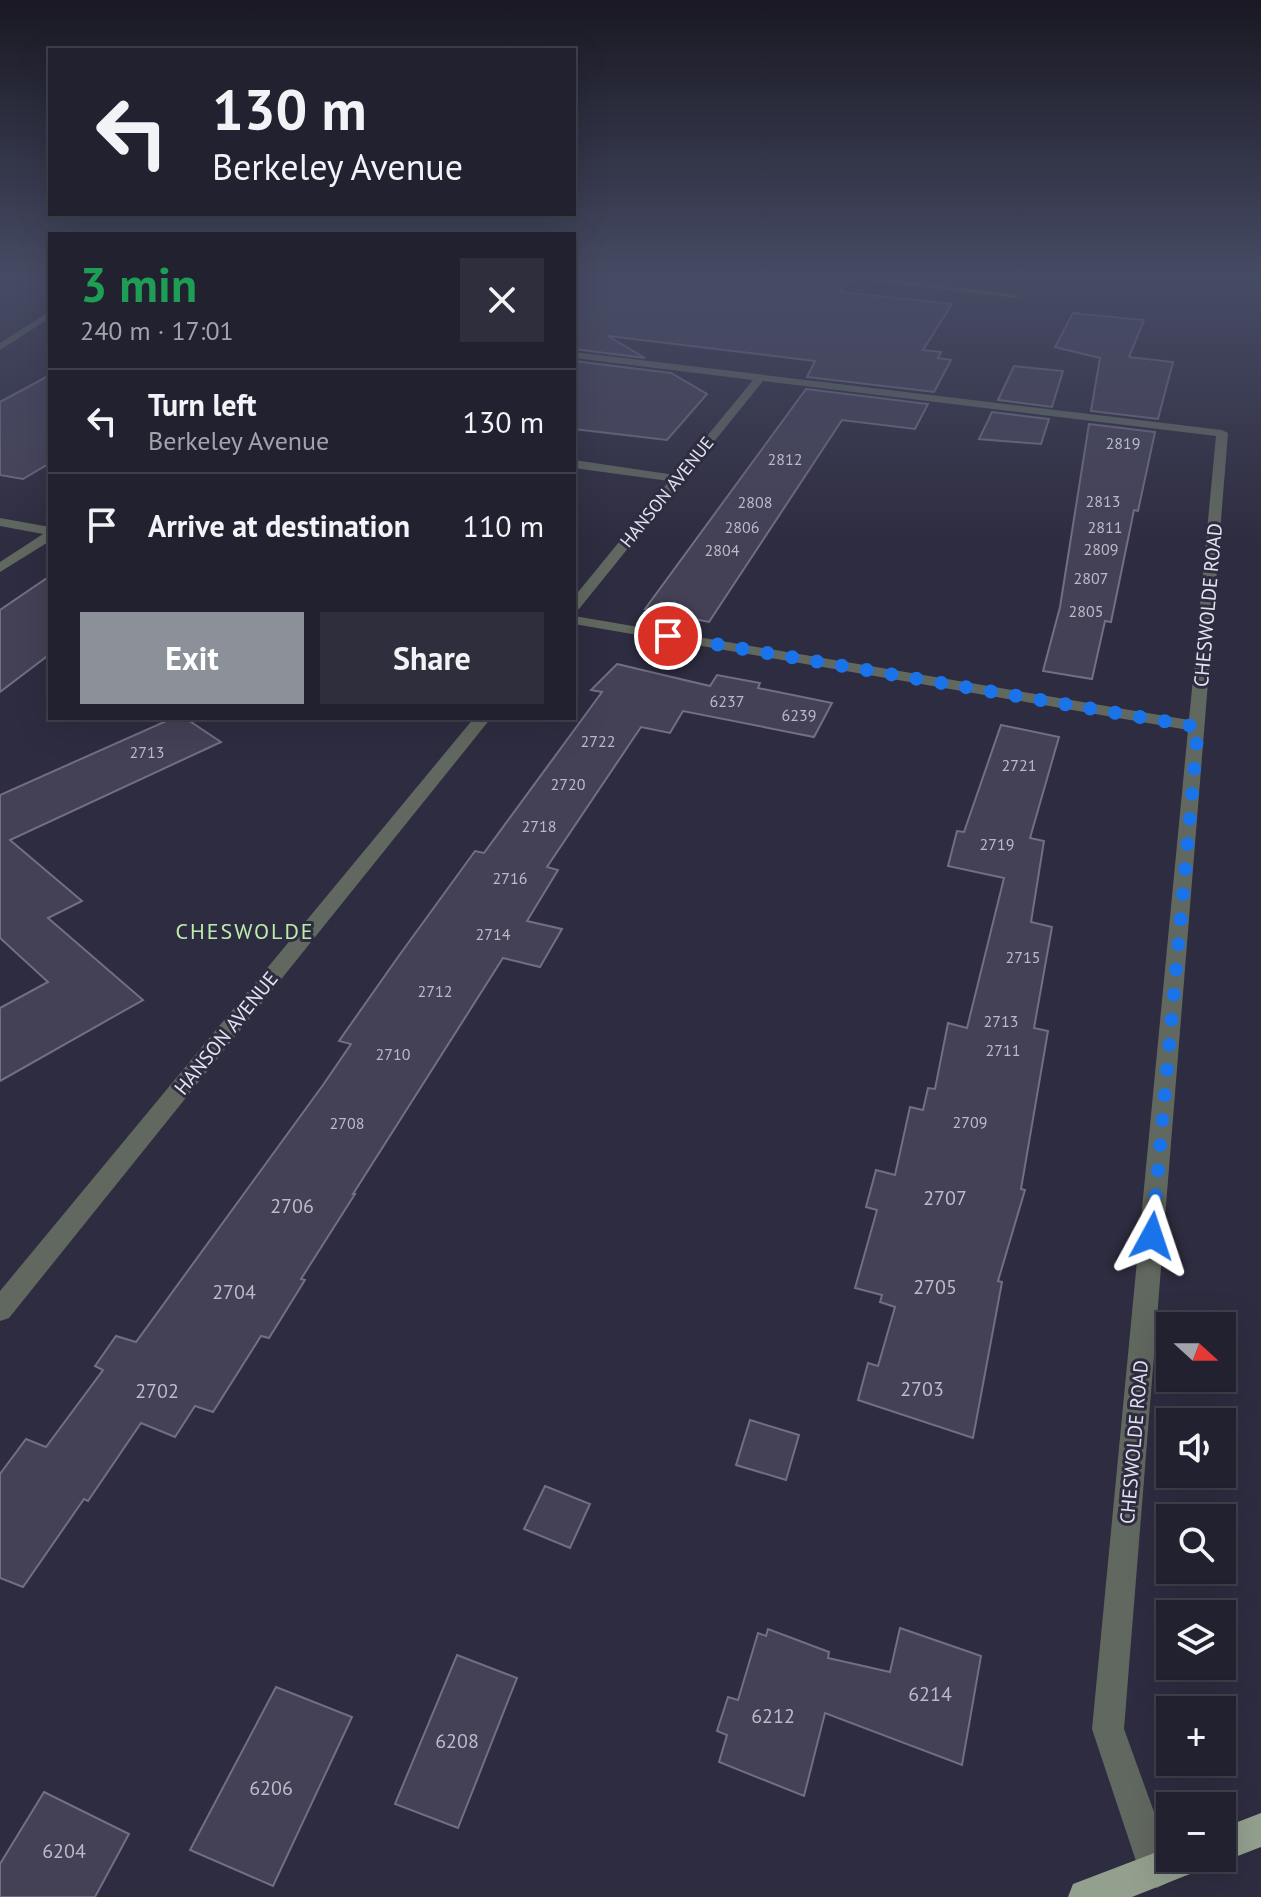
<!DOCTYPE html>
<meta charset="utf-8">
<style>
:root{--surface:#222130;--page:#2e2e3c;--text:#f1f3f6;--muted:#a2a3ab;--line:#3f3e4c;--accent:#8c9099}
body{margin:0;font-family:"PT Sans",sans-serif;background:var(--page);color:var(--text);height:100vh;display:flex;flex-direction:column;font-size:30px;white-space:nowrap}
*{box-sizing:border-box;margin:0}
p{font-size:26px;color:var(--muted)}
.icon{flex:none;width:44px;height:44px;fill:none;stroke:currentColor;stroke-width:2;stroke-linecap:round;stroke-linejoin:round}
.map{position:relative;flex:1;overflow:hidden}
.drawer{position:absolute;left:48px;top:232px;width:528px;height:488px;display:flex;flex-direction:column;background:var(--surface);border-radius:0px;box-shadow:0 8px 32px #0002,0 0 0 2px var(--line)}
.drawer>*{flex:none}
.guide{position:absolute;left:48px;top:48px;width:528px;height:168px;border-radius:0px;box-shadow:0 8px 32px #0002,0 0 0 2px var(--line);background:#222130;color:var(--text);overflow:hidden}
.needle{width:52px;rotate:111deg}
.buttons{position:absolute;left:1156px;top:1312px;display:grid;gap:16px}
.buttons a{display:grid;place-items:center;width:80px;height:80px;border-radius:0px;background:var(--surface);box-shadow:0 8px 32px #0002,0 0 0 2px var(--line);font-size:40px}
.pin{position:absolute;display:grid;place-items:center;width:68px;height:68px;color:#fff;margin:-34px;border:4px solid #fff;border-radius:50%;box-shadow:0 2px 8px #0007}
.me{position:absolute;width:88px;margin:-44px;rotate:5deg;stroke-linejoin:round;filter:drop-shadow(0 0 6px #0008)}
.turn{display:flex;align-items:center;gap:28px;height:168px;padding:0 32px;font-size:36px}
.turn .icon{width:104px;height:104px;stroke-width:2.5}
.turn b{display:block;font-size:56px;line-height:68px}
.round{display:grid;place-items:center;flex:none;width:84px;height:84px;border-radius:0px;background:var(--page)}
.summary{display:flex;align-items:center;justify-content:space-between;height:136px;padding:0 32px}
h1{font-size:48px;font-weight:600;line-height:60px;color:#1e9e55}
.primary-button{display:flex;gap:16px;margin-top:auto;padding:16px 32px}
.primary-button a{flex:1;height:92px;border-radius:0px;background:var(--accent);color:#fff;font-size:32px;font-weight:600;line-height:92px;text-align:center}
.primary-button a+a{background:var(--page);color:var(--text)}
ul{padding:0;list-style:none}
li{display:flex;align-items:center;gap:24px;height:104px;padding:0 32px;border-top:2px solid var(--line)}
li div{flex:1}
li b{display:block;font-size:30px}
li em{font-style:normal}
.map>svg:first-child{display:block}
</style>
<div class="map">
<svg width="1261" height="1897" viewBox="0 0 1261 1897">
<rect width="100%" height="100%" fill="#2e2c40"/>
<g fill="#444157" stroke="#716e85" stroke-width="2">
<polygon points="574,277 839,277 850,281 840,292 952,304 923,350 941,352 938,358 951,360 934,392 807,377 815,361 608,336 645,358 574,349"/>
<polygon points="1073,313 1144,320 1129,357 1173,362 1158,419 1091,411 1100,358 1055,347"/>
<polygon points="574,361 671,373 707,394 667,440 574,429"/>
<polygon points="1014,366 1063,371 1052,407 998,400"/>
<polygon points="50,375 50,463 23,479 0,475 0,402"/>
<polygon points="806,389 928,404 915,429 842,420 709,622 645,609"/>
<polygon points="992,412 1049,419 1041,444 979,439"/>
<polygon points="1089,424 1155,432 1138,511 1134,510 1111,622 1105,621 1092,679 1043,671 1060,607"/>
<polygon points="50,576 50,654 0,692 0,610"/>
<polygon points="617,664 710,686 717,675 760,683 758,688 832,703 814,737 683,711 670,733 641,727 547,867 558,870 527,921 562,929 540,967 503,958 353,1194 355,1194 301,1279 305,1280 269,1338 261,1336 213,1412 195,1406 175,1437 141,1423 88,1501 84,1499 23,1587 0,1578 0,1474 26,1439 46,1447 103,1370 95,1366 116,1336 136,1342 323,1085 351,1044 339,1041 398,957 475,851 484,853 602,692 591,690"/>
<polygon points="173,718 185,718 221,742 10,840 82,901 48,918 143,1000 0,1081 0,1008 48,982 0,938 0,795"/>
<polygon points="1001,725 1059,737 1030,838 1044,841 1031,922 1052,927 1034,1028 1048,1031 1021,1189 1025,1190 998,1281 1002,1282 973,1438 858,1400 868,1363 878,1366 895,1307 880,1302 882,1295 855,1288 877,1210 866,1207 876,1170 895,1175 910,1107 923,1110 928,1088 935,1089 948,1023 967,1028 1004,878 948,866 957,831 964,832"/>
<polygon points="750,1420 799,1435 786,1480 736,1465"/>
<polygon points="545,1486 590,1504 570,1548 524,1529"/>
<polygon points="900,1628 981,1656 962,1765 825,1713 804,1796 719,1762 727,1735 717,1731 728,1697 738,1700 758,1633 766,1636 768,1629 829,1652 828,1658 890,1672"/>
<polygon points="457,1655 517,1678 458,1828 395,1804"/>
<polygon points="276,1687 352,1717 273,1886 190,1850"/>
<polygon points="44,1792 129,1834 95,1897 0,1897 0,1864"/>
</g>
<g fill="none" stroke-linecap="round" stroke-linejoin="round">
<g fill="#61685f" fill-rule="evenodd">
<polygon points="842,277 871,277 1020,295 1015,298"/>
<polygon points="50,311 50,318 0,350 0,343"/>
<polygon points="574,352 1222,430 1228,433 1124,1729 1175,1870 1169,1882 1157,1888 1145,1882 1139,1870 1092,1729 1188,730 574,624 574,616 1189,720 1216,436 763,381 579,609 574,610 574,597 669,481 574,468 574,460 675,475 753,380 574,358"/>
<polygon points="0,518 50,527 50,541 0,572 0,562 43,534 0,526"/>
<polygon points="474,718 491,718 9,1318 0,1321 0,1291"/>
</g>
<g fill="#93a08e" fill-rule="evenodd">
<polygon points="1261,1813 1261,1847 1222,1862 1211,1858 1222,1858 1222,1828"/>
<polygon points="1170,1847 1170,1858 1206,1858 1200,1870 1132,1897 1068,1897 1073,1884"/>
</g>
</g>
<linearGradient id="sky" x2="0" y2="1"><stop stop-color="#191823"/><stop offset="0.51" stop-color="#464b64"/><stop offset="1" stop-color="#464b64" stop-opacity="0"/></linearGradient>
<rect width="1261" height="543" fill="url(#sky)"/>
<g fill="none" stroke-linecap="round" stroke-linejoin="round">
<polyline stroke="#1a73e8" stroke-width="14" stroke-dasharray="0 25.2" points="668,636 1198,727 1152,1236"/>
</g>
<g text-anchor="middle" stroke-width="6" stroke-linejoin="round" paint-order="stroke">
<g font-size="16" fill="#bbbac9">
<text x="1123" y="449">2819</text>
<text x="785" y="465">2812</text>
<text x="1103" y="507">2813</text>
<text x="755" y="508">2808</text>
<text x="742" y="533">2806</text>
<text x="1105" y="533">2811</text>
<text x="1101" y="555">2809</text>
<text x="722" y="556">2804</text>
<text x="1091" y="584">2807</text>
<text x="1086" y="617">2805</text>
<text x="727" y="707">6237</text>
<text x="799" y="721">6239</text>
<text x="598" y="747">2722</text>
<text x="147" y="758">2713</text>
<text x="1019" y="771">2721</text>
<text x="568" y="790">2720</text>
<text x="539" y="832">2718</text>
<text x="997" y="850">2719</text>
<text x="510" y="884">2716</text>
<text x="493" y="940">2714</text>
<text x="1023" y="963">2715</text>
<text x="435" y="997">2712</text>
<text x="1001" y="1027">2713</text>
<text x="1003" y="1056">2711</text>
<text x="393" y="1060">2710</text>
<text x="970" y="1128">2709</text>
<text x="347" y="1129">2708</text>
</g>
<g font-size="18" fill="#e3e2ef" stroke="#2e2c40">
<text transform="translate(667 492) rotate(-51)" y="6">HANSON AVENUE</text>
</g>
<g font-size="20" fill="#e3e2ef" stroke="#2e2c40">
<text transform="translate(1208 605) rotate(-85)" y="7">CHESWOLDE ROAD</text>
<text transform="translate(226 1033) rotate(-51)" y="7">HANSON AVENUE</text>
<text transform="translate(1134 1442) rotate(-85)" y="7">CHESWOLDE ROAD</text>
</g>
<g font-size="20" fill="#bbbac9">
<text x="945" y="1205">2707</text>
<text x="292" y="1213">2706</text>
<text x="935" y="1294">2705</text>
<text x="234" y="1299">2704</text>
<text x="922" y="1396">2703</text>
<text x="157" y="1398">2702</text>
<text x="930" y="1701">6214</text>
<text x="773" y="1723">6212</text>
<text x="457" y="1748">6208</text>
<text x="271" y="1795">6206</text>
<text x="64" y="1858">6204</text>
</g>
<g font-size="22" letter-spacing="2" fill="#beedab" stroke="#2e2c40">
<text x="245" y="939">CHESWOLDE</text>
</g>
</g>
</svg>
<div class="buttons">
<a><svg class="needle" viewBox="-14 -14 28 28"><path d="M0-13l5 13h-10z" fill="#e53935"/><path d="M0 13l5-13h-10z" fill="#a2a3ab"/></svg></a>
<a><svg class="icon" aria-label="sound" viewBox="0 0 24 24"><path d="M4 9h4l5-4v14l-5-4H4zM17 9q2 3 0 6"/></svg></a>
<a><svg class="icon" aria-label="search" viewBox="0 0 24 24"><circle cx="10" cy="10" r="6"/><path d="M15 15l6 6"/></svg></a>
<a><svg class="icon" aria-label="layers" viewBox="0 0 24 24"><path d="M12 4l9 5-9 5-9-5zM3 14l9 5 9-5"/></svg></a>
<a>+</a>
<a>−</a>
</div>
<div class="pin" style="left:668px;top:636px;background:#d93025"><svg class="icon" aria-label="arrive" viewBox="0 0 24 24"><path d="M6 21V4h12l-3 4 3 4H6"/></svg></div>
<svg class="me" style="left:1152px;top:1236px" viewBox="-20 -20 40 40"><path d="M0-17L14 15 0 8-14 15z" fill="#1a73e8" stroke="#fff" stroke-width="4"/></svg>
<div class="guide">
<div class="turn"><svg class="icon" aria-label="left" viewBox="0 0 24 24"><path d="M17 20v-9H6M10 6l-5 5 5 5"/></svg><div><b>130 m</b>Berkeley Avenue</div></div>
</div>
<section class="drawer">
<div class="summary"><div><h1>3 min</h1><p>240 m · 17:01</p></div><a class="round"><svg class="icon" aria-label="close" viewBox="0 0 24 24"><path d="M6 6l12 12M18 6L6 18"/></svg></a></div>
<ul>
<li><svg class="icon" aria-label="left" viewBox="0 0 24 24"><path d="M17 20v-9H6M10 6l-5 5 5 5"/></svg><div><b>Turn left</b><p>Berkeley Avenue</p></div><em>130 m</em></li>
<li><svg class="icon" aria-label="arrive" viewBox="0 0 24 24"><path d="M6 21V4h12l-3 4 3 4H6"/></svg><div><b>Arrive at destination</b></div><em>110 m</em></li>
</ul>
<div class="primary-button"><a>Exit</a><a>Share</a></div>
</section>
</div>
